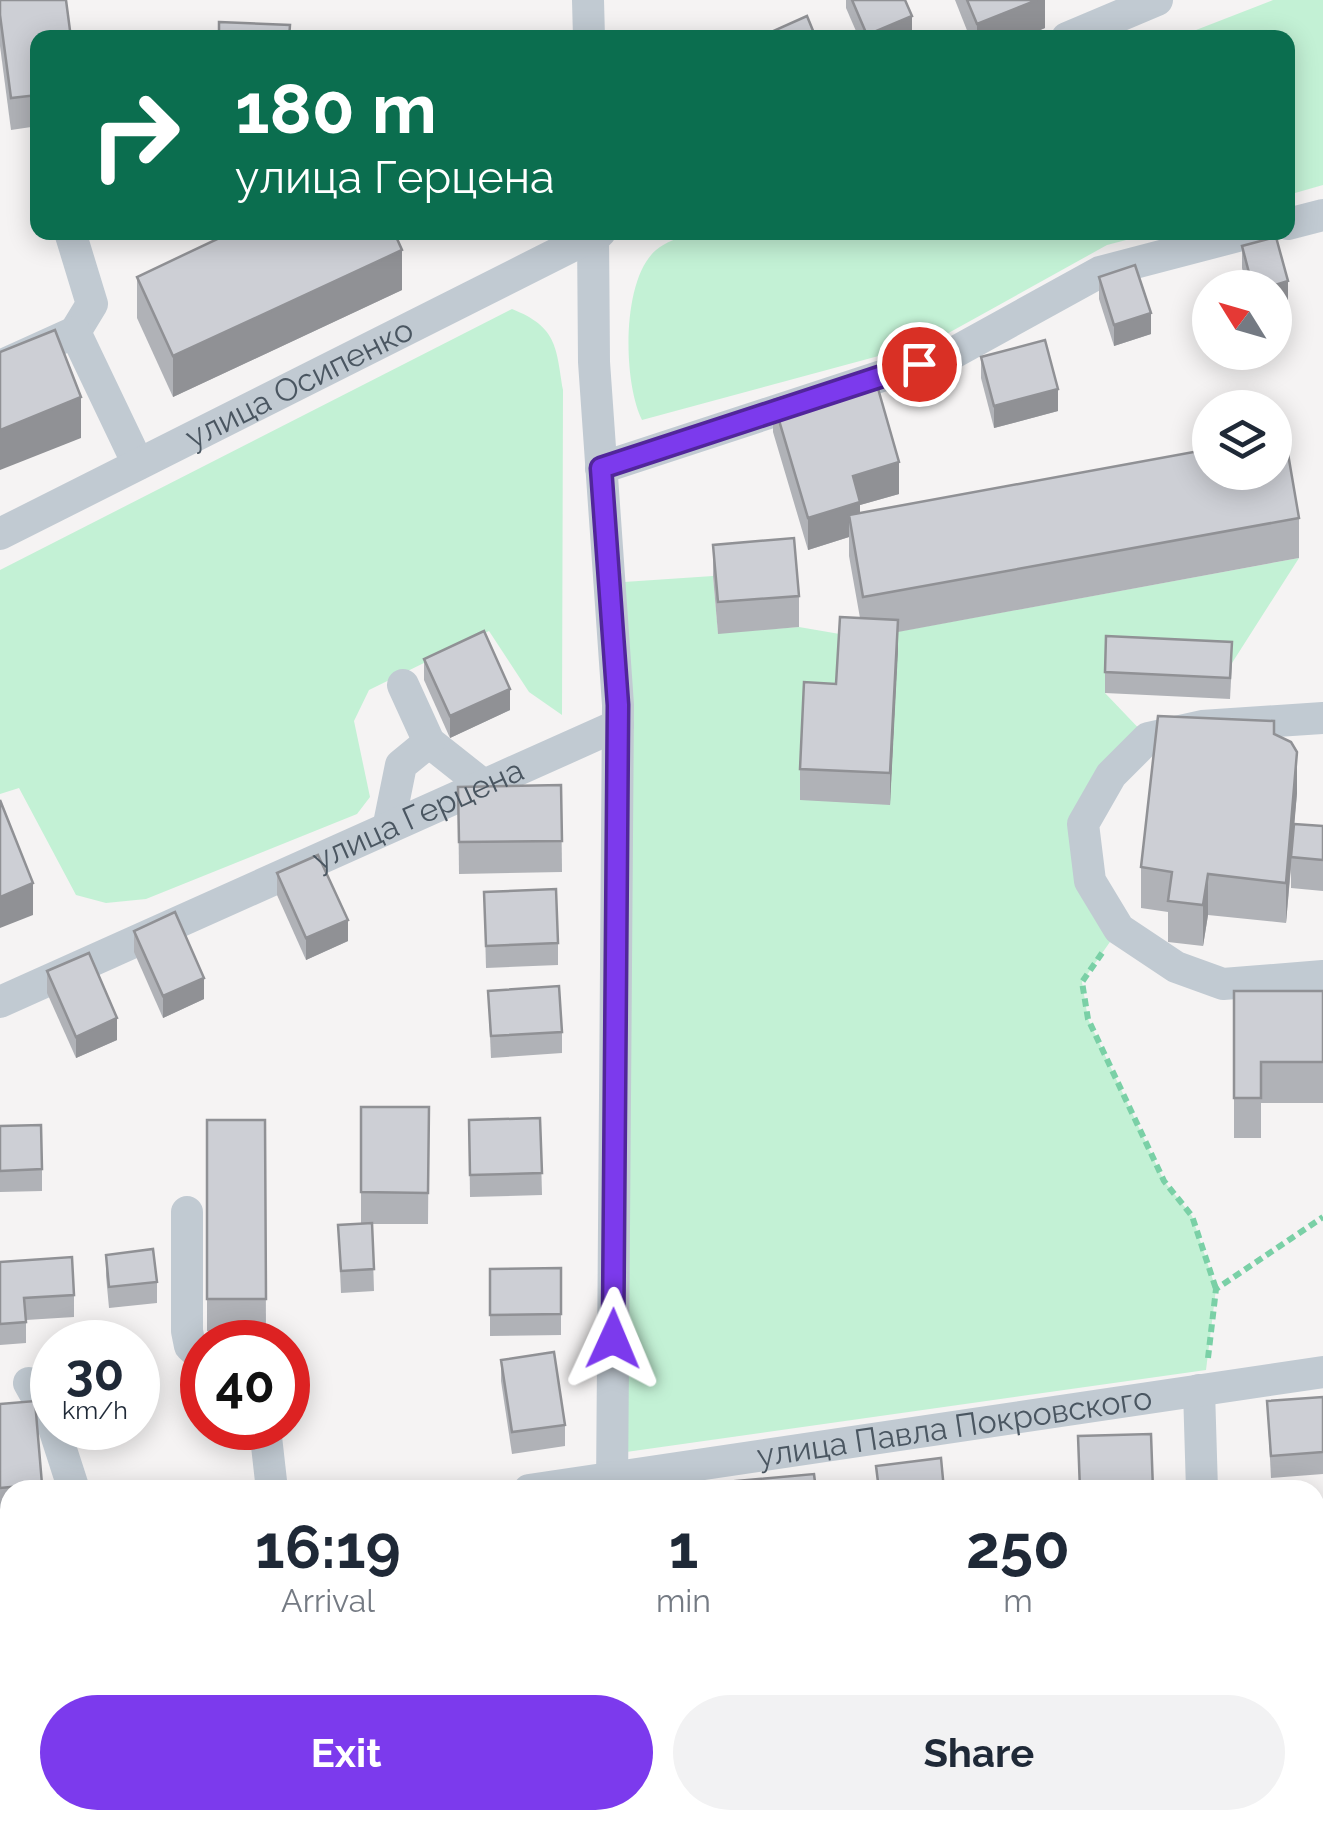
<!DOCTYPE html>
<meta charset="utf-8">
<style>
:root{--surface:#fff;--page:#f2f2f3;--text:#1f2937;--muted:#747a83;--accent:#7c3aed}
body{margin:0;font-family:Raleway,sans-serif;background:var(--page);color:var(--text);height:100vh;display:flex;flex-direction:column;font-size:38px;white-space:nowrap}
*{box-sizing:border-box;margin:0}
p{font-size:32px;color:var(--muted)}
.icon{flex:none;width:55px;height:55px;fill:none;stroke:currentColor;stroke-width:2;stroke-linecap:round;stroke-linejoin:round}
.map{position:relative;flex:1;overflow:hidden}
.side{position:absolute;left:0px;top:1480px;width:1325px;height:350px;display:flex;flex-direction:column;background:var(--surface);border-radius:30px 30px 0 0;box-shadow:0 5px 25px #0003}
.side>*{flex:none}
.hud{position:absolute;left:30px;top:30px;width:1265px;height:210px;border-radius:20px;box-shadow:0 5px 25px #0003;background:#0b6e4f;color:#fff;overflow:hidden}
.needle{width:65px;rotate:307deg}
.buttons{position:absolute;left:1192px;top:270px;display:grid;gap:20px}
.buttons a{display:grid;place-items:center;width:100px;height:100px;border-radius:50%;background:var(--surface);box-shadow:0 5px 25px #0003;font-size:50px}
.speed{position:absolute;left:30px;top:1320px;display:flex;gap:20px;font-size:50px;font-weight:700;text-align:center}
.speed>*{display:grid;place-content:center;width:130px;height:130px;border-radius:50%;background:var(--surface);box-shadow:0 5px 25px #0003;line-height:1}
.speed small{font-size:25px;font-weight:400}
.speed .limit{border:15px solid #d22;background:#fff;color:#111}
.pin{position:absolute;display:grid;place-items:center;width:85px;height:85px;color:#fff;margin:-42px;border:5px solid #fff;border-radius:50%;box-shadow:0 2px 10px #0007}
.me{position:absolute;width:110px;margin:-55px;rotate:1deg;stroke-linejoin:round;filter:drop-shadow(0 0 8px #0008)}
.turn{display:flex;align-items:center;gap:35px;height:210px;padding:0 40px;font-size:45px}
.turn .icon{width:130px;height:130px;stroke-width:2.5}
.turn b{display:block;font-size:70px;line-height:85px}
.eta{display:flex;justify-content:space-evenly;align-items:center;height:170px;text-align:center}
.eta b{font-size:60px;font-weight:700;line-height:70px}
.primary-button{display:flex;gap:20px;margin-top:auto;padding:20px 40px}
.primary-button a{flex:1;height:115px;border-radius:60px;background:var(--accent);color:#fff;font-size:40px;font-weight:700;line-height:115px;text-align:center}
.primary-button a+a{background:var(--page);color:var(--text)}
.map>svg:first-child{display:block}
</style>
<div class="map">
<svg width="1323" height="1830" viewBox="0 0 1323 1830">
<rect width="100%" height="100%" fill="#f5f3f3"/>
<g fill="#c3f1d5">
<polygon points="1273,0 1323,0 1323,185 1288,195 1288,38 1178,37"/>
<path d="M691,232H1153V233L1107,245L934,341L642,420C623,382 621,280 656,250C665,242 680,238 691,232Z"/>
<path d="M512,309C557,327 556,346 563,390L562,715L529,692L489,631L369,690L354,721L370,797L357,814L146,899L106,903L76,895L19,788L0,794V570Z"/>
<polygon points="1299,558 1232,663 1106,658 1105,693 1148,738 1083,824 1119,929 1082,982 1088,1019 1164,1181 1192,1216 1216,1289 1206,1370 612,1454 609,583 713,576 718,633 799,627 863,638"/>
</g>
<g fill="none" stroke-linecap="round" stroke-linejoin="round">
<g stroke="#7ad0a6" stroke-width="6" stroke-dasharray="8 5" stroke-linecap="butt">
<polyline points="1102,953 1082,982 1088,1019 1164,1181 1192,1216 1216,1289"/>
<polyline points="1208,1358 1216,1289 1323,1217"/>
</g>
<g stroke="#c1cad2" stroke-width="32">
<polyline points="588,0 589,38"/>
<polyline points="1067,38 1157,0"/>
<polyline points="1288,224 1323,215"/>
<polyline points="70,232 92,304 75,332"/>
<polyline points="593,232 594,362 618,705 612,1490"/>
<polyline points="0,366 75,332 138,464"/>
<polyline points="601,468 955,352 1100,272 1253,232"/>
<path id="s1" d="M0,534L600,232"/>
<polyline points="403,685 429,742 482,784"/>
<polyline points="1323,718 1202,726 1148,738 1111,775 1083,824 1090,881 1119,929 1176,967 1223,984 1323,976"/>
<polyline points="389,824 401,765 429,742"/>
<path id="s2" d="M0,1002L618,725"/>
<polyline points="187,1212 187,1331 190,1346 202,1357"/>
<polyline points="29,1383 52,1424"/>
<polyline points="1199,1390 1202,1490"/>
<polyline points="54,1428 74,1490"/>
<polyline points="265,1428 272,1490"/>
<path id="s3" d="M529,1490L1323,1372"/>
<polyline points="0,1576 10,1575"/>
<polyline points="617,1820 618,1830"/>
<polyline points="1213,1820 1213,1830"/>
</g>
</g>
<g fill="#b0b2b7">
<polygon points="0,0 38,38 38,126 11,130 0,46"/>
<polygon points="846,0 905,0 912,37 859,38 846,8"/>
<polygon points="955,0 1045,0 1045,28 1022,38 970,38"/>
<polygon points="1242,246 1288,302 1275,306 1275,288 1247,288 1242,268"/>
<polygon points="137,277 402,290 173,397 137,318"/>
<polygon points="1099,277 1151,334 1114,346 1099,299"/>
<polygon points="981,357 1058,411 994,428 981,378"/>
<polygon points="773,400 899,494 860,505 860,513 1299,518 1299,558 898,632 890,805 800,800 800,769 836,684 860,618 849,556 849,537 808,550 773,432"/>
<polygon points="713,545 799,596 799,627 718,634 713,576"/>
<polygon points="424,659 510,710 450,738 424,680"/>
<polygon points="1232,663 1230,699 1105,693 1105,672"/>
<polygon points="1274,734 1297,793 1294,824 1323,826 1323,891 1291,888 1291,868 1286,923 1208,915 1203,946 1168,942 1168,912 1141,908 1141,867"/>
<polygon points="561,785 562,872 459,874 458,787"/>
<polygon points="277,873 348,941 306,960 277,895"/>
<polygon points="484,892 558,943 558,965 486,968"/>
<polygon points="134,931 204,999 163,1018 134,952"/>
<polygon points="47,971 117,1040 76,1058 47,993"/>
<polygon points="488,991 562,1032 562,1053 491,1058"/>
<polygon points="1234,991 1323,991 1323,1103 1261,1103 1261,1138 1234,1138"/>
<polygon points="361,1107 429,1107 428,1224 372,1224 374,1291 341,1293 338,1225 361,1224"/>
<polygon points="540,1118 542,1195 470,1197 469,1120"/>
<polygon points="207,1120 265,1120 266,1331 207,1331"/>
<polygon points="0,1126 42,1169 42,1191 0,1192"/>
<polygon points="106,1255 157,1282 157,1303 109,1308 106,1276"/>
<polygon points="0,1262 74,1295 74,1317 26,1320 26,1343 0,1345"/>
<polygon points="561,1268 561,1335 490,1336 490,1269"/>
<polygon points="501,1360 565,1425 565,1446 512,1454 501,1381"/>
<polygon points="1323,1397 1323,1474 1271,1478 1267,1401"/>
<polygon points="35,1401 42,1490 10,1490 10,1518 0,1519 0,1404"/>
<polygon points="1323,1572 1323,1661 1315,1662 1315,1573"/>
<rect x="1315" y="1668" width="8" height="65"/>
<rect x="1315" y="1736" width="8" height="65"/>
<polygon points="668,1820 765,1820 765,1830 669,1830"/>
</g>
<g fill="#909195">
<polygon points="1037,0 1045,0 1045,28 1022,38 977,38 977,24"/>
<polygon points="912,16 912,37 867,38 867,35"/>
<polygon points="402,250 402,290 173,397 173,356"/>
<polygon points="1288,281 1288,302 1275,306 1275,288 1265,288"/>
<polygon points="1151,313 1151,334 1114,346 1114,325"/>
<polygon points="1058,389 1058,411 994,428 994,406"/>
<polygon points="81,397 81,438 0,470 0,430"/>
<polygon points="899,462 899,494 860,505 860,534 849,515 849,537 808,550 808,518 853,476"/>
<polygon points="898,620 898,651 890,805 890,773"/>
<polygon points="510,689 510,710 450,738 450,716"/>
<polygon points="1297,752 1297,793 1286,923 1286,883"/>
<polygon points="1208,874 1208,915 1203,946 1203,905"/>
<polygon points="33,883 33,915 0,928 0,897"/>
<polygon points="348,920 348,941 306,960 306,938"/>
<polygon points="204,978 204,999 163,1018 163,996"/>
<polygon points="117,1018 117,1040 76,1058 76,1037"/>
</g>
<g fill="#cdcfd5" stroke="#909195" stroke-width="2.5">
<polygon points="0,0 66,0 71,38 38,38 38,95 11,98 0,15"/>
<polygon points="852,0 905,0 912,16 867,35"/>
<polygon points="967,0 1037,0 977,24"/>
<polygon points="807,16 816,38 763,38 762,36"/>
<polygon points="219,22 290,25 289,38 219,38"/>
<polygon points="232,232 394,232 402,250 173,356 137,277"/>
<polygon points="1276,237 1288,281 1265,288 1253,288 1242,246"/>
<polygon points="1135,265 1151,313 1114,325 1099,277"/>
<polygon points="55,330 81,397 0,430 0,352"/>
<polygon points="1045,340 1058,389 994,406 981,357"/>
<polygon points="873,371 899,462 853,476 860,502 808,518 773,400"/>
<polygon points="1285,436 1299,518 863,597 849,515 1210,449 1210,472 1275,472 1275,438"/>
<polygon points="794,538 799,596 718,602 713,545"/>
<polygon points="840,617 898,620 890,773 800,769 804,682 836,684"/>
<polygon points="484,631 510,689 450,716 424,659"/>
<polygon points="1106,636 1232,642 1230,678 1105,672"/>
<polygon points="1158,716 1274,721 1274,734 1291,742 1297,752 1286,883 1208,874 1203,905 1168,901 1172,872 1141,867"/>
<polygon points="561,785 562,841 459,842 458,787"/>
<polygon points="0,800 33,883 0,897"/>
<polygon points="1294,824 1323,826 1323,860 1291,857"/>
<polygon points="318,855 348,920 306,938 277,873"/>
<polygon points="556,889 558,943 486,946 484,892"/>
<polygon points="175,912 204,978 163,996 134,931"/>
<polygon points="89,953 117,1018 76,1037 47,971"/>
<polygon points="559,986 562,1032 491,1036 488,991"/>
<polygon points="1234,991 1323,991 1323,1062 1261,1062 1261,1098 1234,1098"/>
<polygon points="361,1107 429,1107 428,1193 361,1192"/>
<polygon points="540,1118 542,1173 470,1175 469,1120"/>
<polygon points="207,1120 265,1120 266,1299 207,1299"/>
<polygon points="41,1125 42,1169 0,1171 0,1126"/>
<polygon points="372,1223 374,1269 341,1271 338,1225"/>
<polygon points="153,1249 157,1282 109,1287 106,1255"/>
<polygon points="72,1257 74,1295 24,1298 26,1322 0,1324 0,1262"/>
<polygon points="561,1268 561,1314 490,1315 490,1269"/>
<polygon points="554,1352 565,1425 512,1432 501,1360"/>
<polygon points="1323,1397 1323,1452 1271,1456 1267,1401"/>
<polygon points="35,1401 42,1484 0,1488 0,1404"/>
<polygon points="1151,1434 1153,1490 1080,1490 1078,1436"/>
<polygon points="941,1458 944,1490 879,1490 876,1466"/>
<polygon points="814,1474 816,1490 670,1490 670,1487"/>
<polygon points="1323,1572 1323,1640 1315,1640 1315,1573"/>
<rect x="1315" y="1668" width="8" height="43"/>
<rect x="1315" y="1736" width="8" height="43"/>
<polygon points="1315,1818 1323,1818 1323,1830 1275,1830 1275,1820 1315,1820"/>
<polygon points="516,1820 584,1820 584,1830 517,1830"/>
<polygon points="1110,1820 1176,1820 1177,1830 1111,1830"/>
</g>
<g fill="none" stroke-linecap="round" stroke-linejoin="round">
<g stroke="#51269a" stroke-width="25">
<polyline id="route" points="613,1339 618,705 601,468 919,364"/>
</g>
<use href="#route" stroke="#7c3aed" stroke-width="18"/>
</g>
<g text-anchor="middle" stroke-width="8" stroke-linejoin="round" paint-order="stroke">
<g font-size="32" fill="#4a5661" stroke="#fff">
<text dy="11" stroke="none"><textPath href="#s1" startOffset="335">улица Осипенко</textPath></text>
<text dy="11" stroke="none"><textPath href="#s2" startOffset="458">улица Герцена</textPath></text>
<text dy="11" stroke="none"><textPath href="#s3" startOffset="430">улица Павла Покровского</textPath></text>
</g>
</g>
</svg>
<div class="buttons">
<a><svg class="needle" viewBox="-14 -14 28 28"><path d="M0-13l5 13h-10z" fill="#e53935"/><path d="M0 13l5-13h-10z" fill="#747a83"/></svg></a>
<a><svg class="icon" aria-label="layers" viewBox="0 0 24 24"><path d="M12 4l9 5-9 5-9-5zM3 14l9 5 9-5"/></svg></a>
</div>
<div class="speed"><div>30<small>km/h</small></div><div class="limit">40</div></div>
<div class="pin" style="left:919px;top:364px;background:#d93025"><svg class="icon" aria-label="arrive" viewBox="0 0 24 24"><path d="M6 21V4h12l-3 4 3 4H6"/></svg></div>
<svg class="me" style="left:613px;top:1339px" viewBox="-20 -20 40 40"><path d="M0-17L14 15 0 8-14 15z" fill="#7c3aed" stroke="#fff" stroke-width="4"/></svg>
<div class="hud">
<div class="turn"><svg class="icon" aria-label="right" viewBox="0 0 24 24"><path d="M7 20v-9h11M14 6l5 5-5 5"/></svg><div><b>180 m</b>улица Герцена</div></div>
</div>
<section class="side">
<div class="eta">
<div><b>16:19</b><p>Arrival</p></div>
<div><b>1</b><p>min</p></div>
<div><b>250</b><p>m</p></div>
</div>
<div class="primary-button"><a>Exit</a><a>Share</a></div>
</section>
</div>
